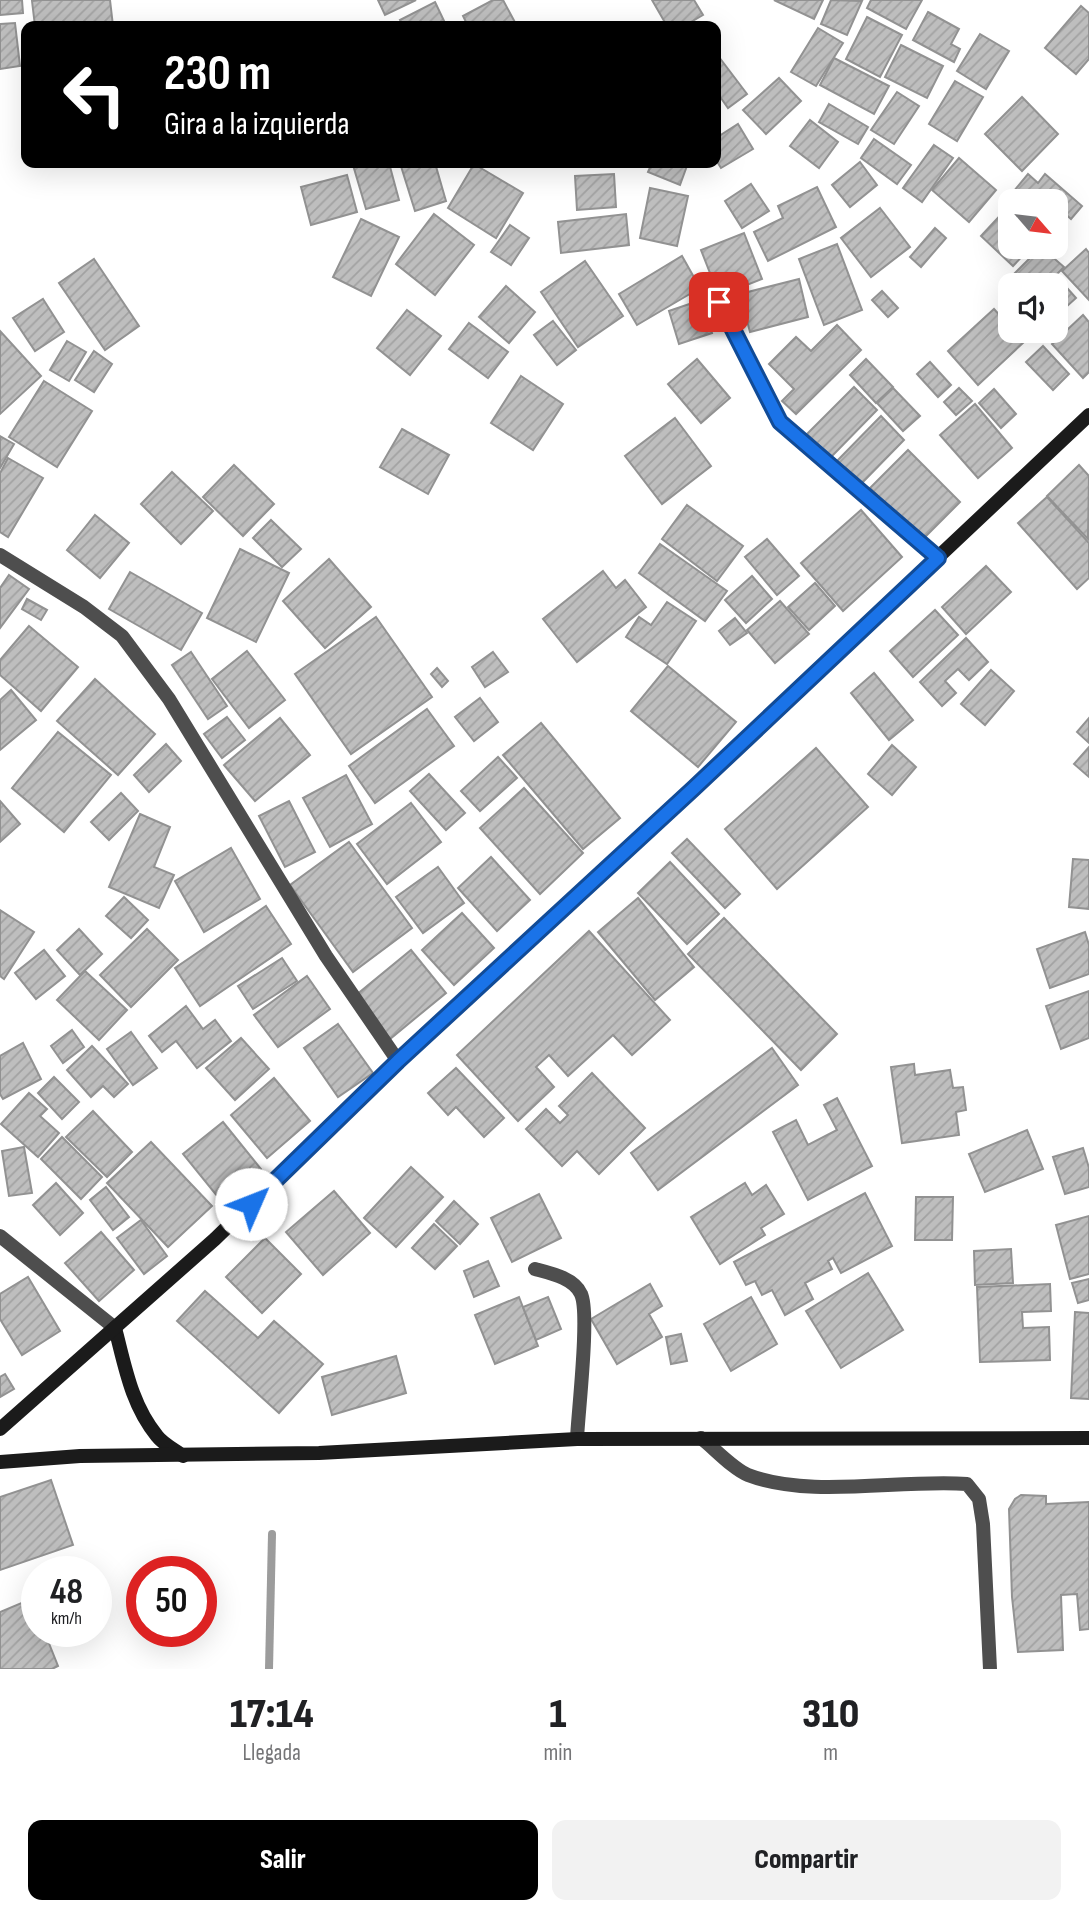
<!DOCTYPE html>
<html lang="es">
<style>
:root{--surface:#fff;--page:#f2f2f2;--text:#202124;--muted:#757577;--accent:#000}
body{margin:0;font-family:"Sofia Sans Condensed",sans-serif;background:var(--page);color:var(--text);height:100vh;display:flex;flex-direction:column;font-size:26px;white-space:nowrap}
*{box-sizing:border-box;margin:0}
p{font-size:23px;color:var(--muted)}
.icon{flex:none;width:38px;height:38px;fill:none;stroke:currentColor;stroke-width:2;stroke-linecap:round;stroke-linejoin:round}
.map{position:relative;height:1669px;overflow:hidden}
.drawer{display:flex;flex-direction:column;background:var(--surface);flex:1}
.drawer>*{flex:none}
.guide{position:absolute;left:21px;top:21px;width:700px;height:147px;border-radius:14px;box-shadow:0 7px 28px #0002;background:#000;color:#fff;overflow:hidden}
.needle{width:46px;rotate:118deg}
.controls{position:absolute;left:998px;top:189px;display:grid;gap:14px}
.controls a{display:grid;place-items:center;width:70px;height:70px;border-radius:14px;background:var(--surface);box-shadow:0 7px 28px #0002;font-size:35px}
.speed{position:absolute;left:21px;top:1556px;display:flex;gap:14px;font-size:35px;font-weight:700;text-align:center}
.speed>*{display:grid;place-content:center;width:91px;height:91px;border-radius:50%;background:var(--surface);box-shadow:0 7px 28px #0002;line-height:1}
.speed small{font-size:18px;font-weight:400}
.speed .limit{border:10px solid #d22;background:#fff;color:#111}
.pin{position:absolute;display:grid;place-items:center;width:60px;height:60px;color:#fff;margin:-30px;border-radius:14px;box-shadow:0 4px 10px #0006}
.me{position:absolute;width:77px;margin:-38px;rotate:46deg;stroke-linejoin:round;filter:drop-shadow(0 0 5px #0008)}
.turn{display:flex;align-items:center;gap:24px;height:147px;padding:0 28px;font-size:32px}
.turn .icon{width:91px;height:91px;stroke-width:2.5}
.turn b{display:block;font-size:49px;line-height:60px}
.eta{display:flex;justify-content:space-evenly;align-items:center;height:119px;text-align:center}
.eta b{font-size:42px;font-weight:800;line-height:49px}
.button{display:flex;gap:14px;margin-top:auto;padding:14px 28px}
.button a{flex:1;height:80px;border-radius:14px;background:var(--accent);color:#fff;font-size:28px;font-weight:800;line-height:80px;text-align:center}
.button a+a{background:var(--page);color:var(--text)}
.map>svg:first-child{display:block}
</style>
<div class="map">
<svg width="1089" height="1669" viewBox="0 0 1089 1669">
<defs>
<pattern id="building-hatch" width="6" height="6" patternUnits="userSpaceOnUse" patternTransform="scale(1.75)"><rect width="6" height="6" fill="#bebebe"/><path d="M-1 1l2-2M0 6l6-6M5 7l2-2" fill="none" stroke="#a2a2a2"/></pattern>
</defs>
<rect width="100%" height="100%" fill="#fff"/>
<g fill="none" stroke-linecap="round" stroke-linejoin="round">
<polyline stroke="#9c9c9c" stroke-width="8" points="269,1669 272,1534"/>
</g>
<g fill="url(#building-hatch)" stroke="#929292" stroke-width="2">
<polygon points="0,0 22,0 23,13 0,15"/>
<polygon points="41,0 110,0 113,26 35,26 32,1"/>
<polygon points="378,0 416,0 385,15"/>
<polygon points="493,0 503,0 517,26 468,26 463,16"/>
<polygon points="652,0 694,0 703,15 684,26 667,26"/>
<polygon points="774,0 823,0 814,19"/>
<polygon points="831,0 862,1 847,35 821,24"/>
<polygon points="871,0 922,0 906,29 867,8"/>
<polygon points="435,2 446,25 403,26 400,20"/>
<polygon points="1081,6 1089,13 1089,59 1076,74 1045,48"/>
<polygon points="928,12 959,29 951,44 960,49 954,62 913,40"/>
<polygon points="867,17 902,35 880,77 846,59"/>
<polygon points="15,23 20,66 0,69 0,24"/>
<polygon points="818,28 843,43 816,86 791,72"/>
<polygon points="980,34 1009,51 986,89 957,71"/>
<polygon points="901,45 943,66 927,98 885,77"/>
<polygon points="719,57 747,94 728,108 716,91 716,59"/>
<polygon points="834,58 889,86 874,114 820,85"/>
<polygon points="779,78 801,101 766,134 743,110"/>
<polygon points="955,81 983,97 957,141 929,124"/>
<polygon points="897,92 919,106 894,144 871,130"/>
<polygon points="1022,97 1058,134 1022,171 985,134"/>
<polygon points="829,104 868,127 858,144 819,122"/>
<polygon points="810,120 838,142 819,168 790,146"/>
<polygon points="738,124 753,149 721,168 716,160 716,138"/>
<polygon points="874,139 911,165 897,184 861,158"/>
<polygon points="934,145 953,158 922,202 903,188"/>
<polygon points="959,158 996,190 969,222 932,190"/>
<polygon points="860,162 877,185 850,207 832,185"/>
<polygon points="362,163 389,163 399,200 366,209 353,165"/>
<polygon points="400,163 435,163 446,201 415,211"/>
<polygon points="652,163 688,163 680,185 648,172"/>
<polygon points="474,164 523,193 496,238 448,208"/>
<polygon points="614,174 616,207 577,210 575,176"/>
<polygon points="1028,174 1038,183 1045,174 1082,206 1071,219 1063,212 1055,222 1055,201 1010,201 1010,208 1004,203"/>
<polygon points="347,175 357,212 311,225 301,187"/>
<polygon points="751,184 769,211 742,228 725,201"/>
<polygon points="817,187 836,227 768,261 754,232 783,218 778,206"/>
<polygon points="650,188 688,196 677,246 640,238"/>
<polygon points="880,208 910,247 871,277 841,238"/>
<polygon points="1007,208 1010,210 1010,247 1031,247 1013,266 981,236"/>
<polygon points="434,214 474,245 435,295 396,264"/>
<polygon points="626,214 629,245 561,253 558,222"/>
<polygon points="361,219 399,237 371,296 333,277"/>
<polygon points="510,225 529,238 511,265 491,252"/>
<polygon points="935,228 946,238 921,267 910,257"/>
<polygon points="744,233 762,279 719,296 701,250"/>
<polygon points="837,244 862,310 824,325 799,259"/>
<polygon points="1041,247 1064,267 1046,285 1010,285 1010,296 1001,287"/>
<polygon points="1086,249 1089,253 1089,300 1062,271"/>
<polygon points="682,256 700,288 637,325 619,294"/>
<polygon points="94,259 139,326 105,350 59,283"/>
<polygon points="585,261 623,316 578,347 541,292"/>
<polygon points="799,279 808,317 750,332 740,294"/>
<polygon points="1059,279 1076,298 1055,317 1055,285 1052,285"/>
<polygon points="506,286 535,312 509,343 479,317"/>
<polygon points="882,291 898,308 888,317 872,300"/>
<polygon points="43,299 64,332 35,351 13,318"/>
<polygon points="701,300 712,333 679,344 669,311"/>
<polygon points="994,309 1010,327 1010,331 1013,331 1024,342 978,385 948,351"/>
<polygon points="407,310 441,336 410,375 377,348"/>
<polygon points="1083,315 1089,322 1089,372 1083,378 1052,344"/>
<polygon points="553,321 576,350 557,365 534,335"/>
<polygon points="469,323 508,352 488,378 449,349"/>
<polygon points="837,325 861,350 796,414 782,401 794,389 769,364 796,337 811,351"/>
<polygon points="0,331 41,376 0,414"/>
<polygon points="67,341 86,352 69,381 50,370"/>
<polygon points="1043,346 1069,374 1053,390 1026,362"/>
<polygon points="94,351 112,364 94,392 75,380"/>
<polygon points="697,359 730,398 701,423 668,384"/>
<polygon points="866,359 893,387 876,403 850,375"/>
<polygon points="930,362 951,385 938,397 917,374"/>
<polygon points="521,376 563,404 533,450 491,423"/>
<polygon points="44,381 92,411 57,467 9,437"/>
<polygon points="854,387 877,410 831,457 807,434"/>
<polygon points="893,388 920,416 903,431 877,403"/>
<polygon points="959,388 972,401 956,415 944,402"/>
<polygon points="994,389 1016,414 1001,428 979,403"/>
<polygon points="975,404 1012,448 978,478 940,435"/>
<polygon points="881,416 904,440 858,487 834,464"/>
<polygon points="675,418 711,466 662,504 625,456"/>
<polygon points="402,429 449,455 428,494 380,467"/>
<polygon points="0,436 14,444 0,468"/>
<polygon points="908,450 960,502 922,540 870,488"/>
<polygon points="8,458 43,478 8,537 0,532 0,473"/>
<polygon points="234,465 274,504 243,536 203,497"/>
<polygon points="1079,465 1089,476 1088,539 1047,496"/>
<polygon points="172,472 213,511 181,544 141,504"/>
<polygon points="1047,497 1089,543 1089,578 1077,589 1018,523"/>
<polygon points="687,505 743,546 717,581 662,539"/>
<polygon points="861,510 902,557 843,611 801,563"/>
<polygon points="95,515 129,543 100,578 67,550"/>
<polygon points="271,520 301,549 282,567 253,538"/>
<polygon points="767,539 799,576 777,595 745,557"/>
<polygon points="660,544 727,591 705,621 639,573"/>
<polygon points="240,549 289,573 256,642 207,618"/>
<polygon points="329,559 371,607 325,648 283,601"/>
<polygon points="986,566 1011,592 966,634 942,607"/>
<polygon points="603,571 616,588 625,580 646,607 577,662 543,619"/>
<polygon points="130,572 202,613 181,650 109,609"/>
<polygon points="9,575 29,589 0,628 0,588"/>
<polygon points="752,576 772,599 746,623 725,600"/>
<polygon points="815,583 835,606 809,630 788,607"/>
<polygon points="27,599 47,610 41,620 22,609"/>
<polygon points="780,601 809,634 775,663 747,630"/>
<polygon points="667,602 696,621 667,664 626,637 639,617 651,625"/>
<polygon points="935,610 958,635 913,677 890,651"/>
<polygon points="376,617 432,697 351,754 295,674"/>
<polygon points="735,618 747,633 730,645 719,631"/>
<polygon points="29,626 78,667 41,711 0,675 0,660"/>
<polygon points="966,638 988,662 969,680 958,669 945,681 956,693 942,706 920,682"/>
<polygon points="247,651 285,700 249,728 212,679"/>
<polygon points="191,652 227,706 208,719 172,665"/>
<polygon points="493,652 508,672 485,687 472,667"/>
<polygon points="668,666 736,722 698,767 631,711"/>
<polygon points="437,668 448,681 442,687 431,674"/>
<polygon points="991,670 1014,691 985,725 961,704"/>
<polygon points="874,673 913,720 889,740 851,693"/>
<polygon points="95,679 155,734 118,775 57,721"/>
<polygon points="11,690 36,720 0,750 0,700"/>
<polygon points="480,698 498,722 474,741 455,717"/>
<polygon points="427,709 454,746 375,803 349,766"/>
<polygon points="227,717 245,740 222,758 204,734"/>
<polygon points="280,718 310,755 255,801 224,765"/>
<polygon points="1089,718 1089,743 1077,732"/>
<polygon points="541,723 620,818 583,849 503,755"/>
<polygon points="58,732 111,775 64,832 12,788"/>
<polygon points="166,744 181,761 149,792 134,775"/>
<polygon points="892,745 916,767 892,795 868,774"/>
<polygon points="1089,747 1089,777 1074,764"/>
<polygon points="816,748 868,807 777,889 725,829"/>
<polygon points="498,757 517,778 480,811 461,791"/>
<polygon points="429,774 465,813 446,830 410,791"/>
<polygon points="346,775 372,824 330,847 303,798"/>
<polygon points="524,788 583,853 540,894 480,828"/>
<polygon points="121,793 138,811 109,840 91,822"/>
<polygon points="0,801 20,824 0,842"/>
<polygon points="289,801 315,852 285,867 259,816"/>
<polygon points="411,803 441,842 387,884 357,844"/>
<polygon points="140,814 170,827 154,867 174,875 159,908 109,887"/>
<polygon points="687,839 740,894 725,908 672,853"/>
<polygon points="349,842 412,928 353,972 290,885"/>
<polygon points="231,848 260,899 204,932 175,881"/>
<polygon points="491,857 530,900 497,931 458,888"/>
<polygon points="1073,859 1089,860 1089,909 1069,907"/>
<polygon points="670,862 719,914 687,944 638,893"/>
<polygon points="438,867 464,903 423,933 396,897"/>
<polygon points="124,897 148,920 131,938 106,916"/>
<polygon points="638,898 694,967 655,1000 598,932"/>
<polygon points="266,906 291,944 200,1006 175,968"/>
<polygon points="0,910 34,932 4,979 0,976"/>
<polygon points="462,913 494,948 454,985 422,950"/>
<polygon points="724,918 837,1034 801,1070 688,954"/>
<polygon points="79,929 102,954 80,975 57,950"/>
<polygon points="147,929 178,960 131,1007 100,975"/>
<polygon points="589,931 670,1020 632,1055 613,1035 568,1076 549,1055 536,1067 554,1087 518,1121 457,1055"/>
<polygon points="1085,932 1089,945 1089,974 1050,988 1037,949"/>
<polygon points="44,950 65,976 36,999 15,973"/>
<polygon points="411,950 446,993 390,1039 355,996"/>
<polygon points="282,958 297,981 253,1009 238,986"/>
<polygon points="85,971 127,1010 99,1040 57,1000"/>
<polygon points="307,976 330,1009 278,1047 254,1015"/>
<polygon points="1089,991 1089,1038 1061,1049 1046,1006"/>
<polygon points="186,1006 203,1029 215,1020 231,1041 197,1068 176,1041 162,1052 149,1036"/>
<polygon points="338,1024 373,1073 338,1097 304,1048"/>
<polygon points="72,1030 84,1047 63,1063 51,1046"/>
<polygon points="131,1032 157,1068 133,1085 107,1049"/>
<polygon points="241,1038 269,1069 235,1100 206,1068"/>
<polygon points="23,1043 41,1079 3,1099 0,1094 0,1056"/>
<polygon points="92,1046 128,1084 114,1097 103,1086 91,1097 67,1070"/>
<polygon points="772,1048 798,1085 658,1190 631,1153"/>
<polygon points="914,1064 915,1075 950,1070 953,1088 963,1087 966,1110 956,1112 959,1135 902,1143 891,1067"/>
<polygon points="456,1068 504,1118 484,1137 456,1107 448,1115 428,1093"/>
<polygon points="592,1073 645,1128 599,1174 577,1151 562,1166 526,1129 546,1109 560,1123 568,1115 559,1106"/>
<polygon points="54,1077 79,1102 62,1119 38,1093"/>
<polygon points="274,1078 310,1121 267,1158 231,1115"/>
<polygon points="29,1093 47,1109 40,1116 59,1133 38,1157 1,1124"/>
<polygon points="837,1098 872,1166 808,1200 773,1132 796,1120 808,1145 837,1130 824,1105"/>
<polygon points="93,1111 132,1152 107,1177 66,1137"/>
<polygon points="223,1122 261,1169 222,1202 183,1154"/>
<polygon points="1027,1130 1043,1169 985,1192 969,1154"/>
<polygon points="62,1137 102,1177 81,1199 41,1159"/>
<polygon points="151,1142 212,1206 168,1247 107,1183"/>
<polygon points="24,1147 32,1193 9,1196 2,1151"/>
<polygon points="1083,1148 1089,1168 1089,1187 1065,1194 1053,1157"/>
<polygon points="411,1167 443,1197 396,1247 364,1218"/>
<polygon points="56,1183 83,1213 60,1235 33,1205"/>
<polygon points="745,1183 752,1195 766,1185 784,1214 761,1228 765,1235 720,1264 691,1217"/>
<polygon points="106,1187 129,1217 113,1230 90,1200"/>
<polygon points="334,1191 370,1233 323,1275 286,1232"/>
<polygon points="865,1193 892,1246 841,1273 833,1258 828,1261 832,1269 805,1283 813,1299 785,1315 772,1290 762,1295 755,1281 746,1285 734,1262"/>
<polygon points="539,1194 561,1238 512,1262 491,1218"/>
<polygon points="916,1197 953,1197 952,1240 915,1240"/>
<polygon points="454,1201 478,1224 460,1244 436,1221"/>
<polygon points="1089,1216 1089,1274 1070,1279 1056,1225"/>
<polygon points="141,1220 167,1256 144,1274 117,1238"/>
<polygon points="434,1224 457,1246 435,1269 412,1248"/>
<polygon points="101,1232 134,1270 99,1301 65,1263"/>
<polygon points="265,1238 301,1274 262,1313 226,1277"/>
<polygon points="1011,1249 1013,1283 975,1285 974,1251"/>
<polygon points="488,1261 499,1286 474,1297 464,1271"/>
<polygon points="868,1273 903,1330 841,1368 806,1311"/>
<polygon points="28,1277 60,1331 22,1355 0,1319 0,1294"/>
<polygon points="1089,1279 1089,1300 1078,1303 1072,1283"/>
<polygon points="650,1284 662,1306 649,1314 662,1337 617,1364 591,1319"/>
<polygon points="1050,1284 1051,1311 1022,1312 1023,1328 1049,1327 1050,1360 980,1362 977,1287"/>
<polygon points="205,1291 258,1338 274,1321 323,1364 279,1413 177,1321"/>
<polygon points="519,1297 538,1346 495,1364 475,1315"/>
<polygon points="548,1297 561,1329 536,1340 523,1307"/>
<polygon points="751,1297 777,1344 731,1371 704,1324"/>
<polygon points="1075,1312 1089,1313 1089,1399 1071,1398"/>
<polygon points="681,1334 687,1361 671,1364 666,1337"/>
<polygon points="396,1356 406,1393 332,1415 322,1377"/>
<polygon points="5,1374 14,1389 0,1397 0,1377"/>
<polygon points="51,1480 73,1545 0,1570 0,1497"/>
<polygon points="1021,1495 1046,1496 1046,1504 1089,1502 1089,1629 1080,1630 1077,1594 1061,1595 1063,1650 1018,1652 1012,1597 1009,1509 1015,1499"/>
<polygon points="31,1599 37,1613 37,1631 44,1631 58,1666 52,1669 0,1669 0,1612"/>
</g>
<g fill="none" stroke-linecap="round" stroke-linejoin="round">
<g stroke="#4e4e4e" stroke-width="14">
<polyline points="719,301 780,422 938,557"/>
<polyline points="0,555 84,607 122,636 169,699 326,956 398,1061"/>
<polyline points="0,1236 115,1328"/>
<path d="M535,1269C550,1273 574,1278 581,1294C590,1313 578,1413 577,1439"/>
<path d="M701,1438C714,1448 733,1469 748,1475C811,1499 898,1479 967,1484L979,1499L983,1524L990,1669"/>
</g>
<g stroke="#1b1b1b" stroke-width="14">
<path d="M115,1328C125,1366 131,1404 157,1436C163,1444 175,1450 183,1456"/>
<polyline points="0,1429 215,1239 398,1061 694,787 1089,415"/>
<polyline points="0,1462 80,1456 319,1453 577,1439 1089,1438"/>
</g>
</g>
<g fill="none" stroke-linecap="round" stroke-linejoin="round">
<g stroke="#114b97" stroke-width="18">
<polyline id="route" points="251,1204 398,1061 694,788 938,558 780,422 719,302"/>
</g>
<use href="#route" stroke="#1a73e8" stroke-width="12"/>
</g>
</svg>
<div class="controls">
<a><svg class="needle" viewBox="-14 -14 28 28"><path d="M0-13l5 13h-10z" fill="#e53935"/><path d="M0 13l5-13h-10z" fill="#757577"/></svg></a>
<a><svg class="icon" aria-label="sound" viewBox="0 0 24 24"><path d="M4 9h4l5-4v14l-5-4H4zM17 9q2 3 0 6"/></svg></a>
</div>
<div class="speed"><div>48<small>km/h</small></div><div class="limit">50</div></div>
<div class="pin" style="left:719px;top:302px;background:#d93025"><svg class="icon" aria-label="arrive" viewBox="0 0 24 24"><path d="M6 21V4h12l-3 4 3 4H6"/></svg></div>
<svg class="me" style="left:251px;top:1204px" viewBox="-20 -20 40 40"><circle r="19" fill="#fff"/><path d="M0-13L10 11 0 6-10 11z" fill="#1a73e8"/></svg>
<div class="guide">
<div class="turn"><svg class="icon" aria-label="left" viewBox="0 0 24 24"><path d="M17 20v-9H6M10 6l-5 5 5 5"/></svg><div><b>230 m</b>Gira a la izquierda</div></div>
</div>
</div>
<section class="drawer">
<div class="eta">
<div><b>17:14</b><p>Llegada</p></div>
<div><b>1</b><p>min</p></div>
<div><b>310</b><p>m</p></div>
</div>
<div class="button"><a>Salir</a><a>Compartir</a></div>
</section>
